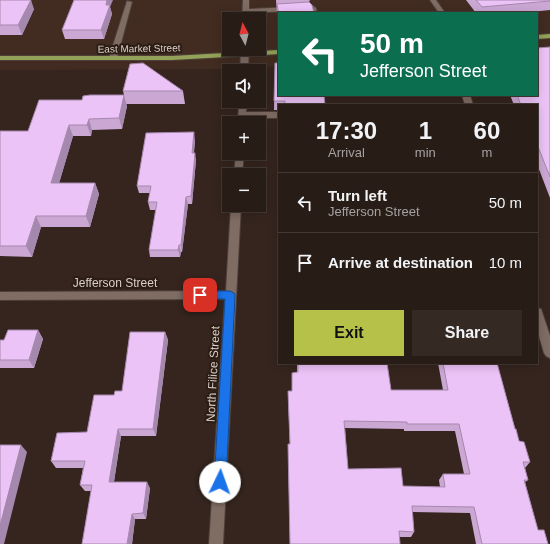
<!DOCTYPE html>
<meta charset="utf-8">
<style>
:root{--surface:#281c16;--page:#342923;--text:#f1f3f6;--muted:#a5a1a1;--line:#443a35;--accent:#b6c149}
body{margin:0;font-family:Arial,sans-serif;background:var(--page);color:var(--text);height:100vh;display:flex;flex-direction:column;font-size:15px;white-space:nowrap}
*{box-sizing:border-box;margin:0}
p{font-size:13px;color:var(--muted)}
.icon{flex:none;width:22px;height:22px;fill:none;stroke:currentColor;stroke-width:2;stroke-linecap:round;stroke-linejoin:round}
.map{position:relative;flex:1;overflow:hidden}
.details{position:absolute;left:278px;top:104px;width:260px;height:260px;display:flex;flex-direction:column;background:var(--surface);border-radius:0px;box-shadow:0 2px 10px #0003,0 0 0 1px var(--line)}
.details>*{flex:none}
.hud{position:absolute;left:278px;top:12px;width:260px;height:84px;border-radius:0px;box-shadow:0 2px 10px #0003,0 0 0 1px var(--line);background:#0b6e4f;color:#fff;overflow:hidden}
.needle{width:26px;rotate:353deg}
.fabs{position:absolute;left:222px;top:12px;display:grid;gap:8px}
.fabs a{display:grid;place-items:center;width:44px;height:44px;border-radius:0px;background:var(--surface);box-shadow:0 2px 10px #0003,0 0 0 1px var(--line);font-size:20px}
.pin{position:absolute;display:grid;place-items:center;width:34px;height:34px;color:#fff;margin:-17px;border-radius:8px;box-shadow:0 2px 6px #0006}
.me{position:absolute;width:44px;margin:-22px;rotate:3deg;stroke-linejoin:round;filter:drop-shadow(0 0 3px #0008)}
.turn{display:flex;align-items:center;gap:14px;height:84px;padding:0 16px;font-size:18px}
.turn .icon{width:52px;height:52px;stroke-width:2.5}
.turn b{display:block;font-size:28px;line-height:34px}
.eta{display:flex;justify-content:space-evenly;align-items:center;height:68px;text-align:center}
.eta b{font-size:24px;font-weight:700;line-height:28px}
.button{display:flex;gap:8px;margin-top:auto;padding:8px 16px}
.button a{flex:1;height:46px;border-radius:0px;background:var(--accent);color:#111;font-size:16px;font-weight:700;line-height:46px;text-align:center}
.button a+a{background:var(--page);color:var(--text)}
ul{padding:0;list-style:none}
li{display:flex;align-items:center;gap:12px;height:60px;padding:0 16px;border-top:1px solid var(--line)}
li div{flex:1}
li b{display:block;font-size:15px}
li em{font-style:normal}
.map>svg:first-child{display:block}
</style>
<div class="map">
<svg width="550" height="544" viewBox="0 0 550 544">
<rect width="100%" height="100%" fill="#35251e"/>
<path fill="#422c21" fill-rule="evenodd" d="M0,0H550V49L537,50V13H279V66L225,69L0,70ZM229,19H259V49H229Z"/>
<g fill="none" stroke-linecap="round" stroke-linejoin="round">
<g stroke="#4d4039" stroke-width="2">
<g id="minor">
<polygon points="243,0 249,0 249,9 313,6 316,8 317,13 311,13 310,10 249,13 248,19 242,19"/>
<polygon points="430,0 436,0 445,13 439,13"/>
<polygon points="127,1 132,2 117,58 113,60 110,60 109,58"/>
<polygon points="241,49 249,49 248,71 240,71"/>
<polygon points="462,95 470,95 473,105 465,105"/>
<polygon points="239,101 247,101 246,112 279,112 279,118 246,118 246,123 238,123"/>
<polygon points="236,153 244,153 242,175 234,175"/>
<polygon points="231,205 241,205 223,544 209,544 225,299 0,300 0,292 226,291"/>
<polygon points="537,308 541,309 550,336 550,358 546,356 544,353 537,329"/>
</g>
</g>
<g stroke="#4d4039" stroke-width="2">
<g id="major">
<polygon points="550,34 550,38 537,39 537,35"/>
<polygon points="279,50 279,54 172,60 0,60 0,56 172,56"/>
</g>
</g>
<use href="#minor" fill="#7f6c63" fill-rule="evenodd"/>
<use href="#major" fill="#93a258" fill-rule="evenodd"/>
</g>
<g fill="#cba8d4" fill-rule="evenodd">
<polygon points="0,0 34,9 22,35 0,35"/>
<polygon points="276,0 310,0 309,2 279,13 279,25 277,13"/>
<polygon points="466,0 550,0 550,10 520,13 476,13"/>
<polygon points="110,7 112,14 104,39 65,39 62,30"/>
<polygon points="550,47 550,198 537,164 537,105 514,105 510,95 537,95"/>
<polygon points="275,63 325,105 279,105 279,110 274,110"/>
<polygon points="123,91 183,91 185,104 126,104 127,106 122,129 92,130 91,136 73,136 59,183 95,183 99,194 90,227 41,227 32,257 0,256 0,131 28,131 82,100 124,95"/>
<polygon points="195,140 194,153 196,160 192,204 188,204 182,252 181,252 180,257 150,257 149,250 156,210 150,210 148,202 150,193 139,193 137,186"/>
<polygon points="38,330 43,339 34,368 0,368 0,340 4,340"/>
<polygon points="165,332 168,340 156,436 121,436 114,482 150,488 146,519 135,519 132,544 82,544 91,491 85,491 80,485 83,468 56,468 51,461 87,432 114,395 122,391"/>
<path d="M297,363H387L391,390H443L438,363H497L515,429L519,441L530,462L525,468L528,480L525,482L538,530L548,544H476L470,513L412,512L414,532L411,537H399L400,544H290L288,450V444H290L288,399V391H292V373L297,372ZM345,428L404,429V431H455L464,474H443L439,480L440,487L403,486L348,469Z"/>
</g>
<g fill="#a588ad">
<polygon points="31,0 34,9 22,35 18,25"/>
<polygon points="107,0 113,0 110,7 112,14 104,39 101,30"/>
<polygon points="124,95 127,106 122,129 119,118"/>
<polygon points="89,119 92,130 91,136 87,125"/>
<polygon points="69,125 73,136 56,194 51,183"/>
<polygon points="194,132 195,140 193,160 192,153"/>
<polygon points="195,153 196,160 192,204 191,196"/>
<polygon points="95,183 99,194 90,227 86,216"/>
<polygon points="186,197 188,204 182,252 181,245"/>
<polygon points="36,216 41,227 32,257 26,246"/>
<polygon points="179,245 181,252 180,257 178,250"/>
<polygon points="38,330 43,339 34,368 29,360"/>
<polygon points="165,332 168,340 156,436 153,429"/>
<polygon points="118,429 121,436 113,488 109,482"/>
<polygon points="21,445 27,452 4,544 0,544 0,526"/>
<polygon points="147,482 150,488 146,519 143,513"/>
<polygon points="132,514 135,519 132,544 127,544"/>
</g>
<g fill="#ecc3f7" stroke="#a588ad" fill-rule="evenodd">
<polygon points="0,0 31,0 18,25 0,25"/>
<polygon points="74,0 107,0 106,5 110,5 101,30 62,30"/>
<polygon points="476,0 550,0 550,1 482,7"/>
<polygon points="309,2 312,5 314,13 279,13 279,15 277,4"/>
<polygon points="550,47 550,177 537,144 537,105 521,105 517,95 537,95 537,48"/>
<polygon points="143,63 183,91 123,91 130,64"/>
<polygon points="275,63 279,63 279,95 324,95 325,105 285,105 285,101 274,101"/>
<polygon points="90,95 124,95 119,118 89,119 87,125 69,125 51,183 95,183 86,216 36,216 26,246 0,246 0,131 28,131 39,100 82,100 83,96"/>
<polygon points="194,132 192,153 195,153 191,196 186,197 181,245 179,245 178,250 149,250 157,202 148,202 151,186 137,186 146,133"/>
<polygon points="8,330 38,330 29,360 0,360 0,340 4,340"/>
<polygon points="130,332 165,332 153,429 118,429 109,482 147,482 143,513 132,514 127,544 82,544 92,485 80,485 85,461 51,461 57,433 87,432 94,395 114,395 115,391 122,391"/>
<path d="M298,363H387L391,390H448L443,363H497L515,429H516L519,441L524,442L530,462H523L528,480H524L538,530H544L548,544H482L474,507L412,506L414,532L399,531L400,544H290L288,444H290L288,391H292V373L298,372ZM344,421L407,422V424H459L470,474H443L445,487L403,486L401,468L348,469Z"/>
<polygon points="0,445 21,445 0,526"/>
</g>
<polygon fill="#1a73e8" stroke="#114b97" points="200,291 230,291 234,293 235,295 226,482 224,486 220,488 216,486 214,482 225,299 200,299 196,298 195,295 196,293"/>
<g text-anchor="middle" stroke-width="4" stroke-linejoin="round" paint-order="stroke">
<g font-size="10" fill="#dacfc9" stroke="#2b1c14">
<text transform="translate(139 48) rotate(-1)" y="4">East Market Street</text>
</g>
<g font-size="12" fill="#dacfc9" stroke="#2b1c14">
<text x="115" y="287">Jefferson Street</text>
<text transform="translate(213 374) rotate(-87)" y="4">North Filice Street</text>
</g>
</g>
</svg>
<div class="fabs">
<a><svg class="needle" viewBox="-14 -14 28 28"><path d="M0-13l5 13h-10z" fill="#e53935"/><path d="M0 13l5-13h-10z" fill="#a5a1a1"/></svg></a>
<a><svg class="icon" aria-label="sound" viewBox="0 0 24 24"><path d="M4 9h4l5-4v14l-5-4H4zM17 9q2 3 0 6"/></svg></a>
<a>+</a>
<a>−</a>
</div>
<div class="pin" style="left:200px;top:295px;background:#d93025"><svg class="icon" aria-label="arrive" viewBox="0 0 24 24"><path d="M6 21V4h12l-3 4 3 4H6"/></svg></div>
<svg class="me" style="left:220px;top:482px" viewBox="-20 -20 40 40"><circle r="19" fill="#fff"/><path d="M0-13L10 11 0 6-10 11z" fill="#1a73e8"/></svg>
<div class="hud">
<div class="turn"><svg class="icon" aria-label="left" viewBox="0 0 24 24"><path d="M17 20v-9H6M10 6l-5 5 5 5"/></svg><div><b>50 m</b>Jefferson Street</div></div>
</div>
<section class="details">
<div class="eta">
<div><b>17:30</b><p>Arrival</p></div>
<div><b>1</b><p>min</p></div>
<div><b>60</b><p>m</p></div>
</div>
<ul>
<li><svg class="icon" aria-label="left" viewBox="0 0 24 24"><path d="M17 20v-9H6M10 6l-5 5 5 5"/></svg><div><b>Turn left</b><p>Jefferson Street</p></div><em>50 m</em></li>
<li><svg class="icon" aria-label="arrive" viewBox="0 0 24 24"><path d="M6 21V4h12l-3 4 3 4H6"/></svg><div><b>Arrive at destination</b></div><em>10 m</em></li>
</ul>
<div class="button"><a>Exit</a><a>Share</a></div>
</section>
</div>
